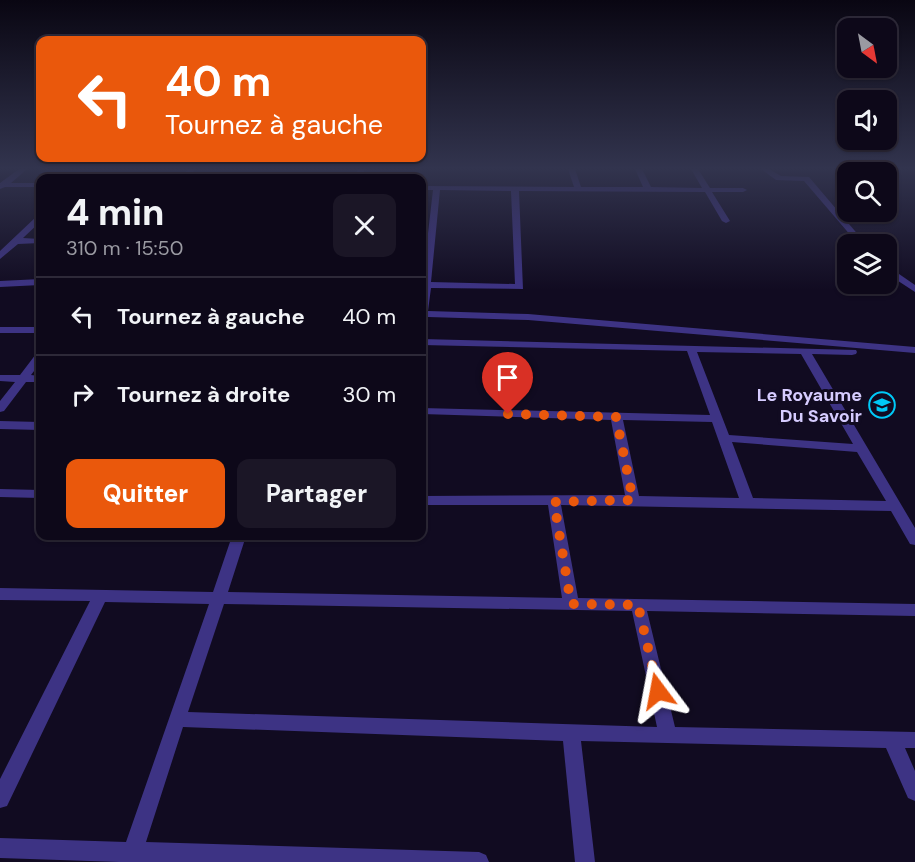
<!DOCTYPE html>
<html lang="fr">
<meta charset="utf-8">
<style>
:root{--surface:#0d0819;--page:#1b1626;--text:#f1f3f6;--muted:#9a9aa2;--line:#2d2938;--accent:#ea580c}
body{margin:0;font-family:"DM Sans",sans-serif;background:var(--page);color:var(--text);height:100vh;display:flex;flex-direction:column;font-size:22px;white-space:nowrap}
*{box-sizing:border-box;margin:0}
p{font-size:20px;color:var(--muted)}
.icon{flex:none;width:33px;height:33px;fill:none;stroke:currentColor;stroke-width:2;stroke-linecap:round;stroke-linejoin:round}
.map{position:relative;flex:1;overflow:hidden}
.side{position:absolute;left:36px;top:174px;width:390px;height:366px;display:flex;flex-direction:column;background:var(--surface);border-radius:12px;box-shadow:0 2px 4px #0004,0 0 0 2px var(--line)}
.side>*{flex:none}
.banner{position:absolute;left:36px;top:36px;width:390px;height:126px;border-radius:12px;box-shadow:0 2px 4px #0004,0 0 0 2px var(--line);background:#ea580c;color:#fff;overflow:hidden}
.needle{width:39px;rotate:148deg}
.controls{position:absolute;left:837px;top:18px;display:grid;gap:12px}
.controls a{display:grid;place-items:center;width:60px;height:60px;border-radius:12px;background:var(--surface);box-shadow:0 2px 4px #0004,0 0 0 2px var(--line);font-size:30px}
.pin{position:absolute;display:grid;place-items:center;width:51px;height:51px;color:#fff;margin:-62px -26px;border-radius:50% 50% 50% 0;rotate:-45deg;box-shadow:0 0 6px #0007}
.pin .icon{rotate:45deg}
.me{position:absolute;width:66px;margin:-33px;rotate:347deg;stroke-linejoin:round;filter:drop-shadow(0 0 4px #0008)}
.turn{display:flex;align-items:center;gap:21px;height:126px;padding:0 30px;font-size:27px}
.turn .icon{width:78px;height:78px;stroke-width:2.5}
.turn b{display:block;font-size:42px;line-height:51px}
.round{display:grid;place-items:center;flex:none;width:63px;height:63px;border-radius:12px;background:var(--page)}
.head{display:flex;align-items:center;justify-content:space-between;height:102px;padding:0 30px}
h1{font-size:36px;font-weight:800;line-height:45px}
.primary-button{display:flex;gap:12px;margin-top:auto;padding:12px 30px}
.primary-button a{flex:1;height:69px;border-radius:12px;background:var(--accent);color:#fff;font-size:24px;font-weight:800;line-height:69px;text-align:center}
.primary-button a+a{background:var(--page);color:var(--text)}
ul{padding:0;list-style:none}
li{display:flex;align-items:center;gap:18px;height:78px;padding:0 30px;border-top:2px solid var(--line)}
li div{flex:1}
li b{display:block;font-size:22px}
li em{font-style:normal}
.map>svg:first-child{display:block}
</style>
<div class="map">
<svg width="915" height="862" viewBox="0 0 915 862">
<rect width="100%" height="100%" fill="#110b21"/>
<g fill="none" stroke-linecap="round" stroke-linejoin="round">
<g fill="#3d3384" fill-rule="evenodd">
<polygon points="19,169 27,169 11,183 40,183 40,187 5,187 0,189 0,183"/>
<polygon points="188,169 196,169 187,178 181,178"/>
<polygon points="358,169 365,169 361,178 354,178"/>
<path d="M568,169H575L581,187H643L635,169H642L651,187L702,188L691,169H698L710,188H743L747,190L743,192H712L730,221L726,223L722,221L705,192L519,191L523,289L431,288L428,311L528,314L915,347V353L528,320L428,317L427,326L422,329V285L433,190H422V186L574,187ZM440,190L511,191L515,284L431,282Z"/>
<polygon points="761,169 769,169 781,176 809,177 866,244 858,244 804,181 776,180"/>
<polygon points="37,216 40,216 40,222 23,238 40,239 40,243 18,244 0,259 0,251"/>
<polygon points="886,265 915,285 915,292 886,273"/>
<polygon points="40,279 40,285 0,287 0,281"/>
<rect x="0" y="327" width="40" height="6"/>
<path d="M422,339L856,350L857,352L856,354L852,355L812,354L915,528V545L910,544L891,511L561,505L578,598L915,604V616L647,611L675,727L915,732V748H905L915,771V801L908,798L886,748L581,741L595,862H575L563,741L183,727L146,842L479,852L486,855L489,862H119L0,858V838L126,842L209,604L105,602L7,806L0,808V779L90,601L0,600V588L213,592L232,536H246L228,592L562,598L548,505H422V496L625,495L611,420L422,414V408L710,415L687,351L422,345ZM697,352L801,354L853,444L729,435ZM623,420L712,422L739,498L639,496ZM732,442L857,452L886,501L753,498ZM224,604L632,611L657,727L188,712Z"/>
<polygon points="40,353 40,363 31,375 40,376 40,382 26,382 4,411 0,412 0,401 15,382 0,381 0,375 20,375 36,354"/>
<polygon points="0,421 40,422 40,430 0,429"/>
<polygon points="0,489 40,490 40,498 0,497"/>
</g>
</g>
<linearGradient id="sky" x2="0" y2="1"><stop stop-color="#090612"/><stop offset="0.58" stop-color="#32344e"/><stop offset="1" stop-color="#32344e" stop-opacity="0"/></linearGradient>
<rect width="915" height="290" fill="url(#sky)"/>
<g fill="none" stroke-linecap="round" stroke-linejoin="round">
<polyline stroke="#ea580c" stroke-width="10" stroke-dasharray="0 18" points="508,414 616,417 633,500 554,502 571,604 638,605 658,691"/>
</g>
<defs>
<g id="school-ring" transform="scale(1.35)"><circle r="9.5" fill="#110b21" stroke="#00c9f7" stroke-width="1.5"/><path d="M0-5L7-2L0 1L-7-2ZM-4 1L0 2.5L4 1V4Q0 6-4 4Z" fill="#00c9f7"/></g>
</defs>
<g fill-rule="evenodd">
<use href="#school-ring" x="882" y="405"/>
</g>
<g text-anchor="middle" stroke-width="6" stroke-linejoin="round" paint-order="stroke">
<g font-size="18" font-weight="bold" fill="#d6ccff" stroke="#110b21" text-anchor="end">
<text x="862" y="401">Le Royaume<tspan x="862" dy="21">Du Savoir</tspan></text>
</g>
</g>
</svg>
<div class="controls">
<a><svg class="needle" viewBox="-14 -14 28 28"><path d="M0-13l5 13h-10z" fill="#e53935"/><path d="M0 13l5-13h-10z" fill="#9a9aa2"/></svg></a>
<a><svg class="icon" aria-label="sound" viewBox="0 0 24 24"><path d="M4 9h4l5-4v14l-5-4H4zM17 9q2 3 0 6"/></svg></a>
<a><svg class="icon" aria-label="search" viewBox="0 0 24 24"><circle cx="10" cy="10" r="6"/><path d="M15 15l6 6"/></svg></a>
<a><svg class="icon" aria-label="layers" viewBox="0 0 24 24"><path d="M12 4l9 5-9 5-9-5zM3 14l9 5 9-5"/></svg></a>
</div>
<div class="pin" style="left:508px;top:414px;background:#d93025"><svg class="icon" aria-label="arrive" viewBox="0 0 24 24"><path d="M6 21V4h12l-3 4 3 4H6"/></svg></div>
<svg class="me" style="left:658px;top:691px" viewBox="-20 -20 40 40"><path d="M0-17L14 15 0 8-14 15z" fill="#ea580c" stroke="#fff" stroke-width="4"/></svg>
<div class="banner">
<div class="turn"><svg class="icon" aria-label="left" viewBox="0 0 24 24"><path d="M17 20v-9H6M10 6l-5 5 5 5"/></svg><div><b>40 m</b>Tournez à gauche</div></div>
</div>
<section class="side">
<div class="head"><div><h1>4 min</h1><p>310 m · 15:50</p></div><a class="round"><svg class="icon" aria-label="close" viewBox="0 0 24 24"><path d="M6 6l12 12M18 6L6 18"/></svg></a></div>
<ul>
<li><svg class="icon" aria-label="left" viewBox="0 0 24 24"><path d="M17 20v-9H6M10 6l-5 5 5 5"/></svg><div><b>Tournez à gauche</b></div><em>40 m</em></li>
<li><svg class="icon" aria-label="right" viewBox="0 0 24 24"><path d="M7 20v-9h11M14 6l5 5-5 5"/></svg><div><b>Tournez à droite</b></div><em>30 m</em></li>
</ul>
<div class="primary-button"><a>Quitter</a><a>Partager</a></div>
</section>
</div>
